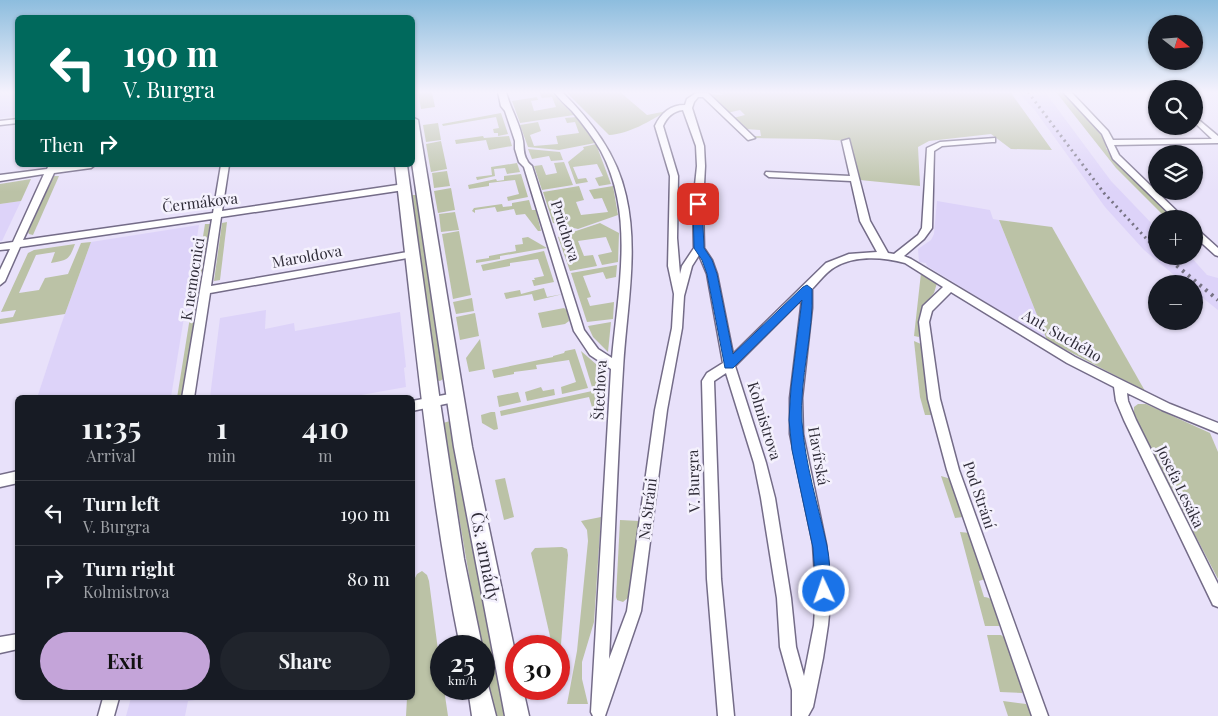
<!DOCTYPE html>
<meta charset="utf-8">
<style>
:root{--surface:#171b24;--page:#20242c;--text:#f1f3f6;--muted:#9ea1a6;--line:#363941;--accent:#c4a4d9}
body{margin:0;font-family:"Playfair Display",serif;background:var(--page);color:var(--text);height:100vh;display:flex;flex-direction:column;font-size:19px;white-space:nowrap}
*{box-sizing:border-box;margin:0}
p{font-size:16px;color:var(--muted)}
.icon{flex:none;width:28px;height:28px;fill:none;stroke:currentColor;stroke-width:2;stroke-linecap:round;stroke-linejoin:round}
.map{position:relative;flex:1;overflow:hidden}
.side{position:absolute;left:15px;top:395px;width:400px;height:305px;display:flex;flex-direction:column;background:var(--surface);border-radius:8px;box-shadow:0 1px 4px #0004}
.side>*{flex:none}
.hud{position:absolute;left:15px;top:15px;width:400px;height:152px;border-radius:8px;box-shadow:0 1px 4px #0004;background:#00695c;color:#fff;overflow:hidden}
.needle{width:32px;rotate:107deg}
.buttons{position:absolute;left:1148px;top:15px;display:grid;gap:10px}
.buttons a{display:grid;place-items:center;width:55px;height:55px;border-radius:50%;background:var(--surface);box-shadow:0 1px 4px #0004;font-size:25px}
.speed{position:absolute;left:430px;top:635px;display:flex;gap:10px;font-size:25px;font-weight:700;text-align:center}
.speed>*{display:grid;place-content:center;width:65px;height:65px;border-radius:50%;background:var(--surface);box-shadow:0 1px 4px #0004;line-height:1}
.speed small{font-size:12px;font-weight:400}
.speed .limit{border:8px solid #d22;background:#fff;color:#111}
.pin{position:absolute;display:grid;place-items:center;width:42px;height:42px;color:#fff;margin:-21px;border-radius:10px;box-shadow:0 2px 8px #0006}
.me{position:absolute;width:55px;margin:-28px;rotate:357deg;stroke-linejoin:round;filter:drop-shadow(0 0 4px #0008)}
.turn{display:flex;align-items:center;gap:18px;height:105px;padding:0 25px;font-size:22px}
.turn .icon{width:65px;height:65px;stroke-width:2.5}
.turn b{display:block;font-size:35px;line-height:42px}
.then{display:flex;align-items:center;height:48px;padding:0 25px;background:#0003;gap:10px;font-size:19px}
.eta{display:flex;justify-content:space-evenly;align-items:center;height:85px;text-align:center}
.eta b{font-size:30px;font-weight:700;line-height:35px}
.button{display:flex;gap:10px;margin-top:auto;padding:10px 25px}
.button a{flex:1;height:58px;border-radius:30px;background:var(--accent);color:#111;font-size:20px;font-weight:700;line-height:58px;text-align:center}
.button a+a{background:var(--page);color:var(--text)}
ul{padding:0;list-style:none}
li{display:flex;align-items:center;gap:15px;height:65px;padding:0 25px;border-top:1px solid var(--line)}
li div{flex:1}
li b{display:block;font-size:19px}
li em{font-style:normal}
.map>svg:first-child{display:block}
</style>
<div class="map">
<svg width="1218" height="716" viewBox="0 0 1218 716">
<rect width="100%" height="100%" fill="#e8e1fa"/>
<g fill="#ddd3f9">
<polygon points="0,92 17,92 17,116 0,118"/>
<polygon points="1017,92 1045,92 1111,181 1156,228 1156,256 1190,256 1207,275 1218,278 1218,310 1194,291 1194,284 1185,284 1144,250 1105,207 1034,109"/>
<polygon points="21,201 2,241 0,241 0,204"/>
<polygon points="937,201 990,210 993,219 999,220 1047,340 927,266 926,263 919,262 918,249 931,240 934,234"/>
<polygon points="199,225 171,397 37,398 61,325 91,242"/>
<polygon points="266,310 265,329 294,323 295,331 400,312 406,367 404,368 406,387 350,397 210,397 220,318"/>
<polygon points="131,698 211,698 188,701 185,716 126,716"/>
</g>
<g fill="#bbc2a6">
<polygon points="418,92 432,92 435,107 421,109"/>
<polygon points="539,92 551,92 574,115 520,123 512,101 537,97 538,100 531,101 534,111 556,107 552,97 542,98"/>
<path d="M566,92H620L647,115L667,111C650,121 629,134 609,135Z"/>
<polygon points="716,92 1011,93 1052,150 1011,149 991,134 929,141 918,147 920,186 860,180 850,141 817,139 754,138 753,136 761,136 760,130 746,129 733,118 745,115 740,110 727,113 709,94 724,95"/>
<polygon points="1056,92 1064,92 1097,127 1096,129 1105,140 1106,148 1110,155 1175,219 1167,219 1116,168"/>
<polygon points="501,113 508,134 498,136 498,133 494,133 493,129 499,128 496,117 443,126 442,124"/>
<polygon points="576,117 595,143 559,150 528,147 520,125 538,122 541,131 530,135 534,146 558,144 556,136 579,133 575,122 567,123 565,118"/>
<polygon points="438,123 441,140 426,142 423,125"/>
<polygon points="483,136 484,138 509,136 512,146 489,150 486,140 456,144 455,140"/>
<polygon points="441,141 447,169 431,172 426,144"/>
<polygon points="596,144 611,184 599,186 595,178 603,176 597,164 573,167 578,179 586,178 588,182 576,184 568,162 584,149 583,147"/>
<polygon points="528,149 560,152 563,160 551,161 549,156 532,159"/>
<polygon points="564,162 573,185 542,190 534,166 542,165 546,175 557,173 554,163"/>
<polygon points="517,163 520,172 507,174 505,168 494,169 495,176 468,182 477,180 476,177 492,175 491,167"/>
<polygon points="447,171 450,186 434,188 432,173"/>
<polygon points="521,174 528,197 508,201 507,197 519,194 515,180 489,183 489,186 469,189 468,185 496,179 497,181 504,180 504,176"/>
<polygon points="54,176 59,176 33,235 29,234 28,232"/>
<polygon points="31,179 21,201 0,204 0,184"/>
<polygon points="579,186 584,200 576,202 581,215 608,212 602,198 594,199 589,190 613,186 618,215 578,229 553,223 543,192"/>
<polygon points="451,188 455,210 438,213 434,191"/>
<polygon points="412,195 417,195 443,379 440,381 436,380"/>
<polygon points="529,200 532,210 536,210 541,231 538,231 525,214 516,215 514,209 497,212 495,207 475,210 475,213 472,211 474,208 502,204 503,207 512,206 512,203"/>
<polygon points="455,212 459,230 441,232 439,214"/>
<polygon points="999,220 1052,227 1145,391 1047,340"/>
<polygon points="227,222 220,280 214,281 222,223"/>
<polygon points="600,223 619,233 618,262 602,265 598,255 612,252 606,237 578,241 584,256 593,255 597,266 570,271 558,237"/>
<polygon points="205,224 210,224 182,397 177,398"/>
<polygon points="459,231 471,295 453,299 442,234"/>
<polygon points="528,237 547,248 500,256 500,259 476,263 476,260 489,258 489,256 516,251 515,245 523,244 522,238"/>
<path d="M91,242L65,314L0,324V319L13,317L16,310L1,312L28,253L34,250L75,244C69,260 68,260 51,263L55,252L36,255L19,293L39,290L45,278L68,274L81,243Z"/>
<polygon points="544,251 554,282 534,286 532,280 535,280 534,278 544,276 538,259 510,263 510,266 483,271 481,265"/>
<polygon points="617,265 616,277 606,279 603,272 583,276 591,297 587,298 590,306 614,302 613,319 587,322 571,273"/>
<polygon points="921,273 937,283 934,293 922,308 919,337 914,336"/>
<polygon points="544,288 547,297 563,294 534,301 532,294 506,299 504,293 520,290 521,294"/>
<polygon points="472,298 474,311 456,314 453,302"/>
<polygon points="564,308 568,311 569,321 565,324 542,328 538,313"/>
<polygon points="475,313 479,336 460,340 456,317"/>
<polygon points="611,322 608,352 593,337 588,326"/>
<polygon points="480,339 485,369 469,372 466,358"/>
<polygon points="914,341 921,344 933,413 931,415 925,415 920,397"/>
<polygon points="575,349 588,388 562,394 561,387 576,382 569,360 536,365 537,369 514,372 514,374 494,378 492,370 553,357 553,356 564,353 565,351"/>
<polygon points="581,351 604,371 606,375 606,384 592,387"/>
<polygon points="541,387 543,391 554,389 555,395 527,401 525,392"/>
<polygon points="606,388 603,422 595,417 589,397 501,416 500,411"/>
<polygon points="518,392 521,402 499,407 497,396"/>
<polygon points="1138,404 1146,404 1210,433 1218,452 1218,579 1160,468 1134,413 1134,407"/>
<polygon points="491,412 495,412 498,429 494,430 482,423 481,415"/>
<polygon points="450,421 504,716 494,716 484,659 484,646 481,646 443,423"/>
<polygon points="941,476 951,479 963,517 955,518"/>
<polygon points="505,478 514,517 504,520 495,480"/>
<polygon points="601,517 594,622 582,662 582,679 588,704 567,704 577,651 588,541 587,530 581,521"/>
<polygon points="620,520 640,521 629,597 623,602 617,600 616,597"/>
<path d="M960,532L970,533L985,579L979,581L984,597C996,597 997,613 1000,623L999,626H985Z"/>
<polygon points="562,547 567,549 568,555 561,644 559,647 552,645 531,553 535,548"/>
<polygon points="422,571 427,575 429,581 441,673 441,689 444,689 448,716 406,716 407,698 412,698 414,580 417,574"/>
<polygon points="987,635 1001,635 1005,638 1023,690 1022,693 1000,692"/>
<polygon points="1003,701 1026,704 1033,716 1008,716"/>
</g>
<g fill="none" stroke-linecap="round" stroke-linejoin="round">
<g stroke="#746c88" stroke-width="3">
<g id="street">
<path d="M498,92H506C510,108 520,123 523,141C524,147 523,154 527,160C528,163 530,164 532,166L584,330L598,349L612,358C618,290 635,215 601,151C593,137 583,124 572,111C566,105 559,99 554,92H562C591,121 617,154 626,196C639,252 626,312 623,369C617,466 614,563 609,659L627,611L655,410L672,328L674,294L668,266L670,176L655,126C661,113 670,105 685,105L687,99L696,93H708L755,138L748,140L703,97H698L694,102L692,108L704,146L705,166L703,204L704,248L712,260L717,274L733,354L826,263L849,254L877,252L860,221L851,181L769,177L765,174L766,172L850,176L842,141L849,139L870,221L888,253L894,254L918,235L922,228L927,148L940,142L995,138V142H992L942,146L934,151L932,228L924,239L904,256L911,259L1075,357L1170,404L1218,423V433L1162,410L1127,393L1128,401L1136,420L1218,584V607L1213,605L1124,420L1116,401L1114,387L1067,363L951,292L932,311L929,322L940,399L959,470L1048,716H1032L947,470L928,399L919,322L923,306L943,287L905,263C883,257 855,255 835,267C826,272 819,282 812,289V308L802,398L803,434L826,544L831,592L828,625L823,658L813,707L808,716H792V690L780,647L777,598L761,498L754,463L726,373L714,381L721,579L734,716H718L707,579L702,381L707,373L723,363L707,274L699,255L692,266L684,296L682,328L667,410L641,611L605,716H593L591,712L611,369L590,355L574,331L534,200L524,167L519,162L515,149V141L505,111L501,106ZM683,110L696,146L697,166L693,204L694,248L682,266L680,274L677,238L678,176L663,126C667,117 673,111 683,110ZM802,299L790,398V434L813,544L816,592L814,625L804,676L796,647L791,598L775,498L766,463L735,366Z"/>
<polygon points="1063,92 1071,92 1108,131 1113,140 1212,139 1194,122 1194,116 1218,136 1218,143 1114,145 1119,155 1185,219 1175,219 1113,159 1102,134"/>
<polygon points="18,119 18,123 0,125 0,121"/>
<polygon points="49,165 57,165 56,167 95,165 91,168 54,173 23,240 213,213 221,165 229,165 222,211 404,184 408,187 404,190 221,217 211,286 413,251 418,254 413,257 210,293 194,398 182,398 212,219 20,247 5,281 0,285 0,270 10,249 0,250 0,244 13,242 44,174 0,181 0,175 47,169"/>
<polygon points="1194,228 1197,229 1218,248 1218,256 1215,255 1194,236"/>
<polygon points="455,393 459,395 461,398 459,401 412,411 412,401"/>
<polygon points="18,471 18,483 0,487 0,475"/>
<polygon points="18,634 18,649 0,653 0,637"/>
<polygon points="103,698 119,698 114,716 98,716"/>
</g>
</g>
<g stroke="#746c88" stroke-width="3">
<g id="secondary">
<polygon points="412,117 418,120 472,447 516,657 516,689 523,689 529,716 505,716 454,447 412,163"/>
<path d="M395,165H407L440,402L464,559L482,646H460C428,488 414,326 395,165Z"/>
<polygon points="484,679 487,681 496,716 472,716 468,689 484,689"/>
</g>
</g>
<use href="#street" fill="#fff" fill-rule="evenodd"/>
<use href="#secondary" fill="#fff" fill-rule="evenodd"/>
<polyline stroke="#777384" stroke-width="3" stroke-dasharray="2 4" stroke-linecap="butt" points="1028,92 1104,193 1156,249"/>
<polyline stroke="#777384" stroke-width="4" stroke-dasharray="2.5 5" stroke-linecap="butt" points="1165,256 1218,300"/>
</g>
<linearGradient id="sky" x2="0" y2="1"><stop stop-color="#8dbdde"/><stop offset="0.48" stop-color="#f5f2fd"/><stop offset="1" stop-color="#f5f2fd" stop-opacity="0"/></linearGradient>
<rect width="1218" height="192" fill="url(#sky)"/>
<path fill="#1a73e8" stroke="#114b97" d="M698,201L702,204L704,248L712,260L717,274L733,354L803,287L807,285L812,289C814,334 799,378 802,422C805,464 818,505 827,546C830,560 830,576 831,591L829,596L824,599L819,596L816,591L813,548L792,450L789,420L791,388L802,300L733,368H725L707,274L702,260L694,248L693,204Z"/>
<g text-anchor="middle" stroke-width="5" stroke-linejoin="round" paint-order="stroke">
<g font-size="15" fill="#2f2c38" stroke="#f4f1fd">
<text transform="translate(200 203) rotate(-7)" y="5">Čermákova</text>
<text transform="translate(565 231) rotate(72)" y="5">Průchova</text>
<text transform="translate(307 257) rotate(-10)" y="5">Maroldova</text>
<text transform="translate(193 279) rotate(-81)" y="5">K nemocnici</text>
<text transform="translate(1062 336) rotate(30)" y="5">Ant. Suchého</text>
<text transform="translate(600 390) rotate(-87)" y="5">Štechova</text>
<text transform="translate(764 421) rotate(73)" y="5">Kolmistrova</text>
<text transform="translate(818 456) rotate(80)" y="5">Havířská</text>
<text transform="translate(694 481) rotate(-92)" y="5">V. Burgra</text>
<text transform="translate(1180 487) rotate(64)" y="5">Josefa Lesáka</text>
<text transform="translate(979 495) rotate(71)" y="5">Pod Strání</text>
<text transform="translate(648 509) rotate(-83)" y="5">Na Stráni</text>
</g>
<g font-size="18" fill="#2f2c38" stroke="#f4f1fd">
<text transform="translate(485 557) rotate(79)" y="6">Čs. armády</text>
</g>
</g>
</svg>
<div class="buttons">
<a><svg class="needle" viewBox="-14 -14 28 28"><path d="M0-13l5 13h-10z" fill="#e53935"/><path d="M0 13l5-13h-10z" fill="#9ea1a6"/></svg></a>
<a><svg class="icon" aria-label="search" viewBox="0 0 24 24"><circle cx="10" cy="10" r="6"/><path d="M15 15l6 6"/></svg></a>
<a><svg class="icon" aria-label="layers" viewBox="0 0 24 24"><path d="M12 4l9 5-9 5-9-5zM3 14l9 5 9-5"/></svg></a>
<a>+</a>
<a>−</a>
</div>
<div class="speed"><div>25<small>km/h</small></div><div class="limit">30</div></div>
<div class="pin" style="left:698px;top:204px;background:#d93025"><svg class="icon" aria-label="arrive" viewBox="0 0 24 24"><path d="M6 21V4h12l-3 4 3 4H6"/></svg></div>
<svg class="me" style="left:824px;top:591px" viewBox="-20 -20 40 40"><circle r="17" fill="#1a73e8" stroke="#fff" stroke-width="3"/><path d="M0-11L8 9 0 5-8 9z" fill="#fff"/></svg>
<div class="hud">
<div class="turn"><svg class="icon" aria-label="left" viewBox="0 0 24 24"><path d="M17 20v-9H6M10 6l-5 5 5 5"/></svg><div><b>190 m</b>V. Burgra</div></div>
<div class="then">Then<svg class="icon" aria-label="right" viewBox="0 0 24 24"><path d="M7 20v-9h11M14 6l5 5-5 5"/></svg></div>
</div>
<section class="side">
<div class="eta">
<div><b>11:35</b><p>Arrival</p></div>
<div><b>1</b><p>min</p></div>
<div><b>410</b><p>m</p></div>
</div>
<ul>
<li><svg class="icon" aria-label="left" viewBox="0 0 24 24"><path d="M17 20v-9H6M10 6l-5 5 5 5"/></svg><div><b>Turn left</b><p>V. Burgra</p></div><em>190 m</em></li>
<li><svg class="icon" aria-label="right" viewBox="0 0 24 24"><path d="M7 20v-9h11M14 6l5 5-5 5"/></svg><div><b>Turn right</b><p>Kolmistrova</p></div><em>80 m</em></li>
</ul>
<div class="button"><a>Exit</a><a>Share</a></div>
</section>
</div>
